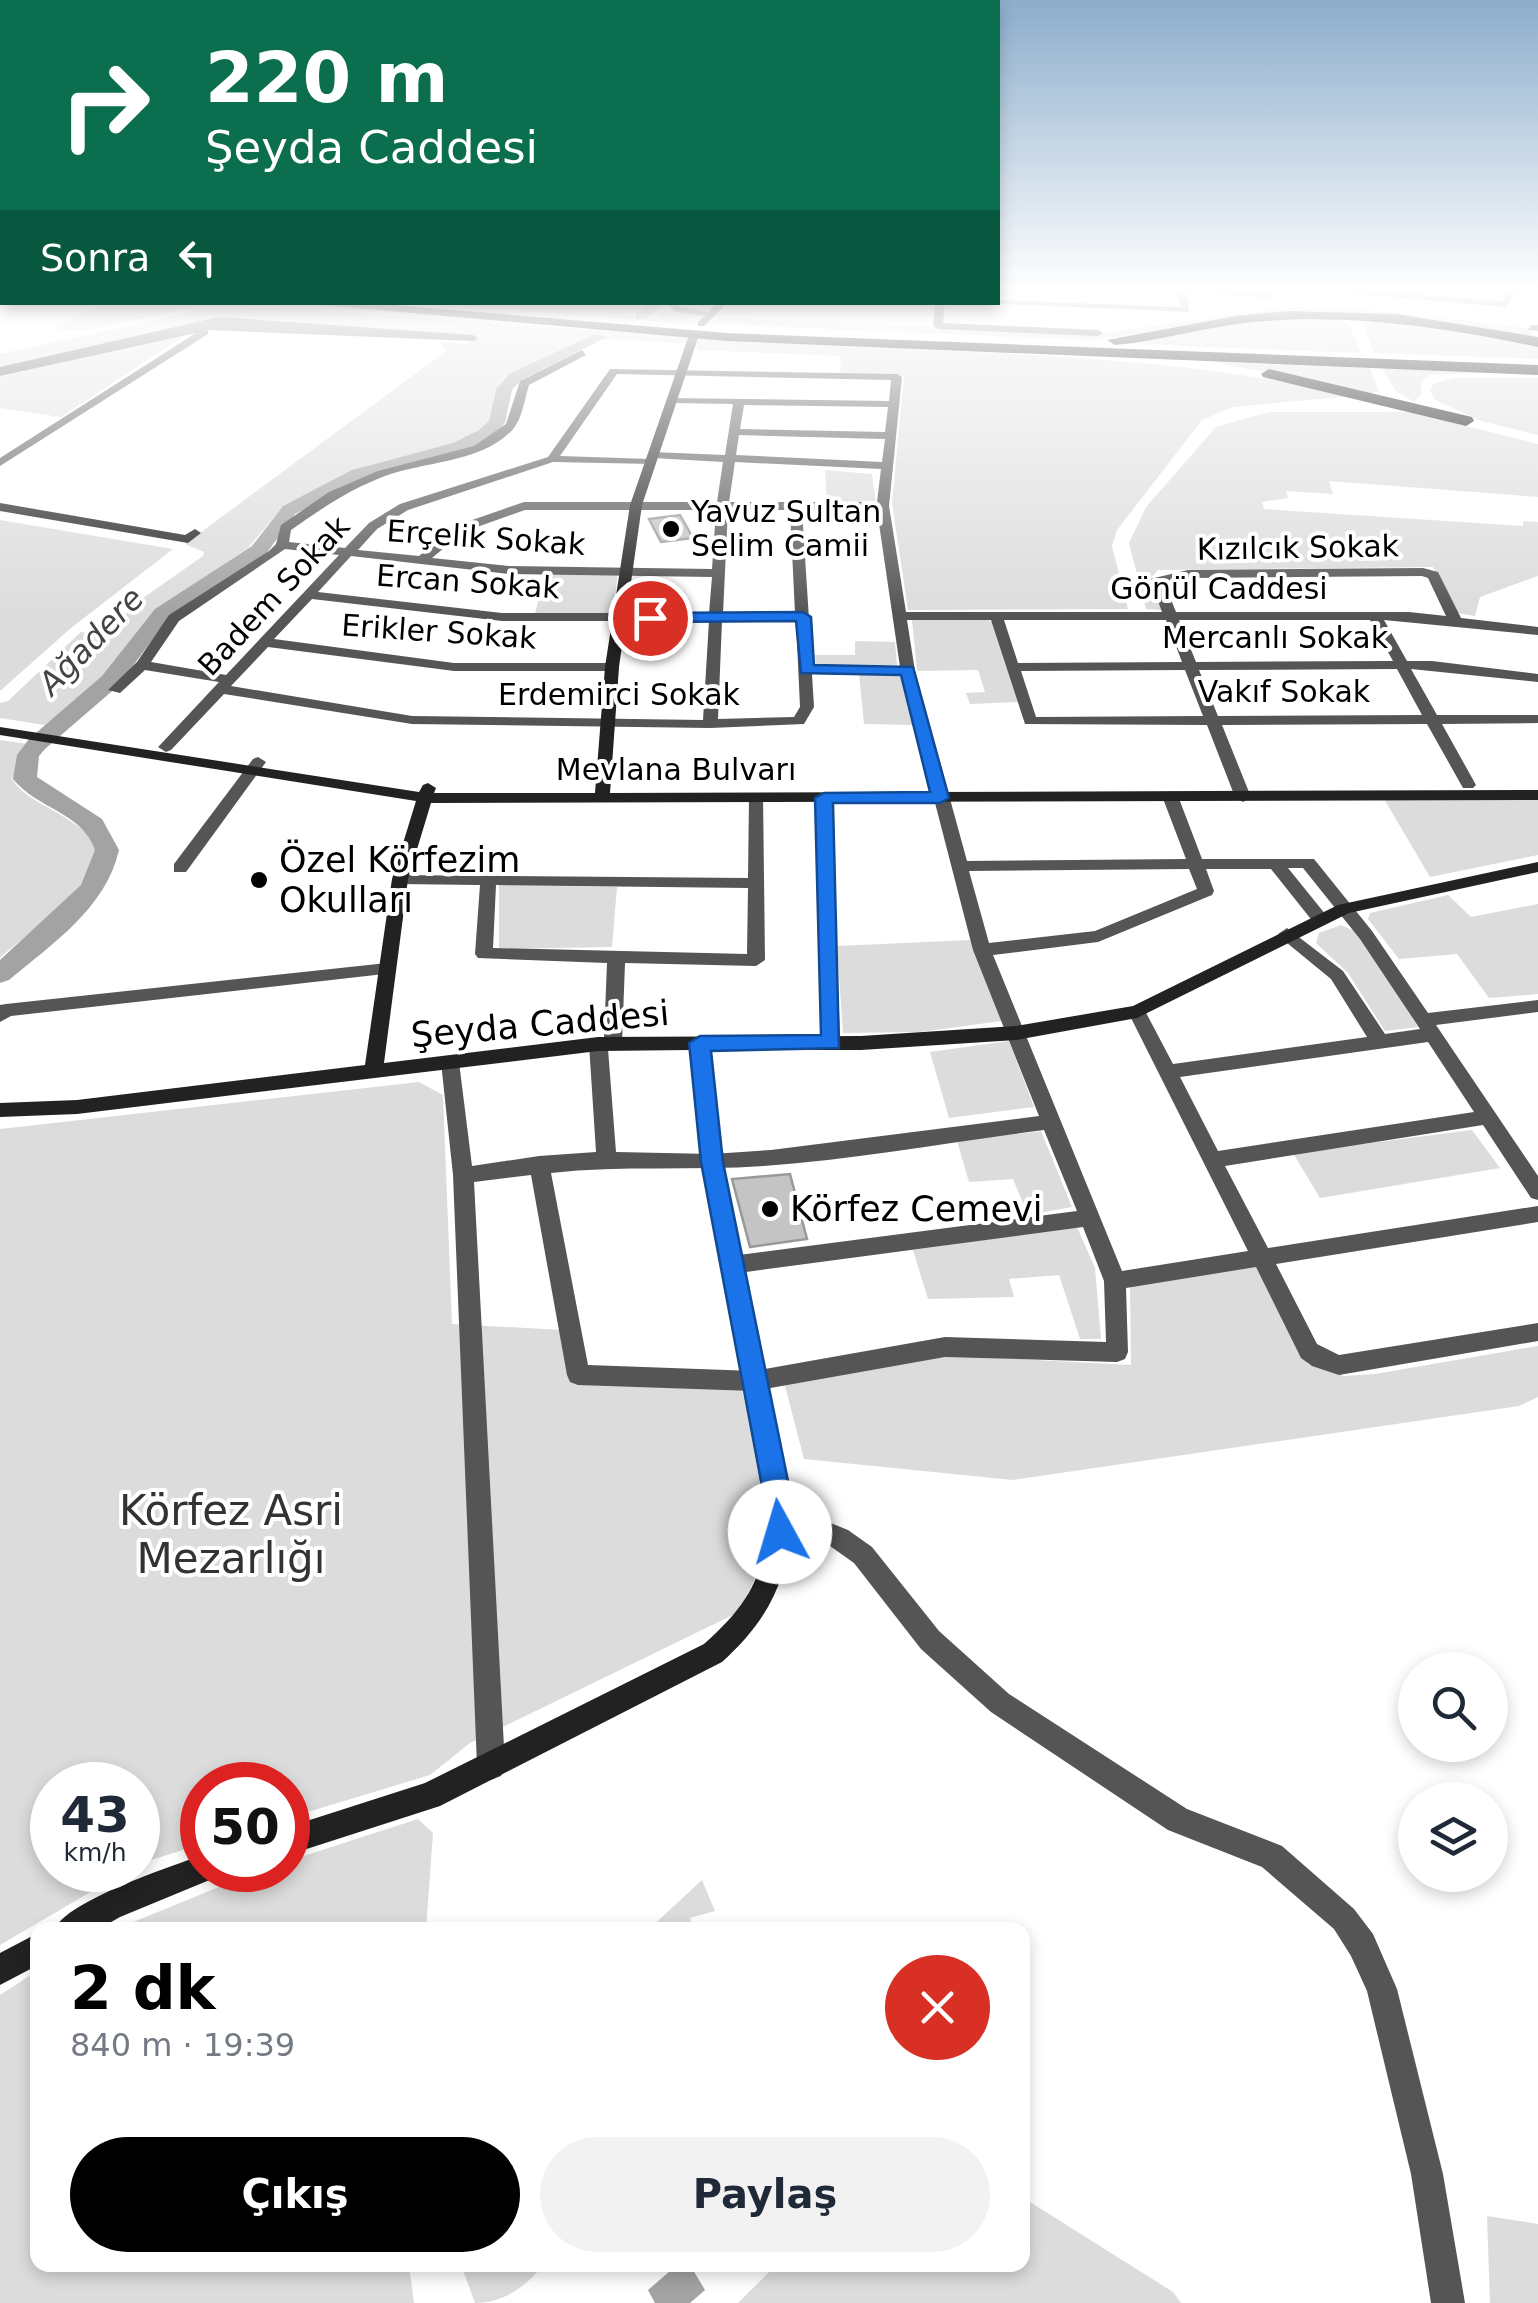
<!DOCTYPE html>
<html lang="tr">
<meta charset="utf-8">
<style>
:root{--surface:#fff;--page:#f2f2f3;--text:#1f2937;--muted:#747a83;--accent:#000}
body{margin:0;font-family:"DejaVu Sans",sans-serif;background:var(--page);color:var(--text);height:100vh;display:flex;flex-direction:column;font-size:38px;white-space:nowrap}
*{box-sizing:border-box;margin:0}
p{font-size:32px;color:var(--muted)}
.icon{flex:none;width:55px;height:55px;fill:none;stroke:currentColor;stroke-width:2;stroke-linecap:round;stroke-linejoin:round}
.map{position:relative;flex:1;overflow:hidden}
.side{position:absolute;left:30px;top:1922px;width:1000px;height:350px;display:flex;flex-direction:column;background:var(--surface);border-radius:20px;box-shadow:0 5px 15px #0003}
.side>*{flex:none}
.banner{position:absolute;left:0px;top:0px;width:1000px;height:305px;box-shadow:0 5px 15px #0003;background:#0b6e4f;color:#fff;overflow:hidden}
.controls{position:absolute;left:1398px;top:1652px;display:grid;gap:20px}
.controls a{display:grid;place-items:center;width:110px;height:110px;border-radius:50%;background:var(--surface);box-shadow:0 5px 15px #0003;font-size:50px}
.speed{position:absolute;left:30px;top:1762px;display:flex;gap:20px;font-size:50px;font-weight:700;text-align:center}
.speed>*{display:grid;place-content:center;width:130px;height:130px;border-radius:50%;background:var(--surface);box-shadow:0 5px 15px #0003;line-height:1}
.speed small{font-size:25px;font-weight:400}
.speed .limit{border:15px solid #d22;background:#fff;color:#111}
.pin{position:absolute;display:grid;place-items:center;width:85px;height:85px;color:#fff;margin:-42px;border:5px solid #fff;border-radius:50%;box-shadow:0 2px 10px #0007}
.me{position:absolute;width:110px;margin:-55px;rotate:354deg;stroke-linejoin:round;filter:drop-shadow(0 0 8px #0008)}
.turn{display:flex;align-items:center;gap:35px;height:210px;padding:0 40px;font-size:45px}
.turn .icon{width:130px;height:130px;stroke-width:2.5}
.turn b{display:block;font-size:70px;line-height:85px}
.then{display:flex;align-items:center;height:95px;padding:0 40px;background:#0003;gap:20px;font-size:38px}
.round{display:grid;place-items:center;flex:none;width:105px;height:105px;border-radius:52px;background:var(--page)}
.overview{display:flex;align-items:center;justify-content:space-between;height:170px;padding:0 40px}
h1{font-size:60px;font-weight:700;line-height:75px;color:var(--accent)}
.action{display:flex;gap:20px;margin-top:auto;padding:20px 40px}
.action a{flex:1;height:115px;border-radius:60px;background:var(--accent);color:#fff;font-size:40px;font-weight:700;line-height:115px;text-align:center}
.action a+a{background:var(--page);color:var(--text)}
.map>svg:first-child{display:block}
</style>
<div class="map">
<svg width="1538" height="2303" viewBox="0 0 1538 2303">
<rect width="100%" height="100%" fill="#fff"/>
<g fill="#dcdcdc">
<polygon points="133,302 195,307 86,331 55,329 97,306"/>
<polygon points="649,302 630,316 655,318 665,310 703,316 693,324 412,303"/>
<path d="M267,308C454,319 640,335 826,345C1003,355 1179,355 1352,396L1233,407L1202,420L1117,530L1112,546L1128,609L908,610L892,503L904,376L840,373L841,356L697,350V344L588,338L504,378L495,391L489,423L460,442L369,465L284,505L248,548L155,610L99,684L45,725L0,718V703L8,701L81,632L101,636L143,598L203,556L204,552L185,544L446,351L441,342L468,344L477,336L226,318L0,367V354L196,311Z"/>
<polygon points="1282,308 1352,308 1527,328 1538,340 1320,313 1091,340 709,324 722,318 1098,334"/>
<polygon points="1338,319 1350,326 1361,353 1109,343 1261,320"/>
<polygon points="1384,319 1538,344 1538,359 1374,353 1363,324"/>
<polygon points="175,335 184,336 61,417 0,408 0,377"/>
<polygon points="1215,362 1370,368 1379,391 1369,394"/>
<polygon points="1382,368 1507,372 1430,375 1421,382 1421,395 1414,402 1396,391"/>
<polygon points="1453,378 1538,378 1538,435 1481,421 1435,400 1430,390 1433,384"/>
<polygon points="1269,412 1409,412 1538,444 1538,497 1329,481 1333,494 1286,491 1288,498 1262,502 1264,509 1523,526 1523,521 1538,522 1538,576 1480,597 1475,616 1457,613 1433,567 1158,570 1151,578 1162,610 1146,609 1129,543 1146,507 1216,427"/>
<polygon points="825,470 872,474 876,503 827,502"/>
<polygon points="0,520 173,549 71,628 0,691"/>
<polygon points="545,573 618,574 612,614 535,614"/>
<polygon points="982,618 993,622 1019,702 970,704 966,693 985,692 978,670 917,671 912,620"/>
<polygon points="855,641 895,642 897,665 816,665 815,655 855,655"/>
<polygon points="859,673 903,674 913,725 864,724"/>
<path d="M0,740L28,744L12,779C25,799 47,805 67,819C79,827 95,836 97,852C102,880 22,938 0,958Z"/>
<polygon points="1384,799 1538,800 1538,855 1430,877"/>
<polygon points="499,885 617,887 612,947 499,949"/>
<polygon points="1448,895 1471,917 1538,904 1538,994 1489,998 1457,954 1399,959 1368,919 1370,913"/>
<polygon points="1341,925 1359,933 1418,1027 1385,1031 1348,973 1316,943 1319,933"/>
<polygon points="971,940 1002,1021 920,1032 843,1033 837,946"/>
<polygon points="1009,1041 1034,1107 949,1118 930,1052"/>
<polygon points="419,1082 443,1095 452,1324 562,1330 572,1378 741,1386 776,1527 741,1611 470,1743 430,1775 288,1818 288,1785 202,1785 202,1844 138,1864 138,1785 52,1785 52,1870 128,1870 0,1945 0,1129"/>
<polygon points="1472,1130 1500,1168 1320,1198 1293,1153"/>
<polygon points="1041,1131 1072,1207 1028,1215 1013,1179 969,1182 957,1141"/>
<polygon points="1077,1227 1095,1268 1101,1339 1080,1339 1059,1275 1009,1279 1014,1297 928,1299 913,1250"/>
<polygon points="1254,1263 1308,1364 1344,1376 1375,1374 1538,1346 1538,1397 1519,1406 1013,1480 804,1459 784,1382 940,1355 1131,1365 1130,1285"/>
<polygon points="418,1819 433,1833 426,1930 114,1930 260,1870 288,1870 288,1861"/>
<polygon points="702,1880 715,1911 690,1918 694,1930 648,1930"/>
<polygon points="37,1971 38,2265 409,2265 414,2303 0,2303 0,1995"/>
<polygon points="1030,2202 1173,2292 1181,2303 738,2303 776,2265 1022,2265 1023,2212"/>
<polygon points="1487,2216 1538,2224 1538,2303 1490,2303"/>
<path d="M461,2265H543C526,2287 503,2303 475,2303Z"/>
</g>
<polygon fill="#a3a3a3" points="677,2265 690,2265 705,2290 690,2303 655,2303 648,2290"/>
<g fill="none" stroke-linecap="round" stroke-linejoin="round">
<g fill="#a3a3a3" fill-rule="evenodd">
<polygon points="649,302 665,302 646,319 636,319 636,313"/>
<path d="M595,334L607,337L521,380L512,390L505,423L491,438L465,451L364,478L295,514L266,554L169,617L118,686L45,749L39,756L37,777L102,819L119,850C106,908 52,944 9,980L0,983V960L81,885L95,850C82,812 37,809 13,779L17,755L29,739L102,676L155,609L252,546L283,506L352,470L453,443L479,430L489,421L496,389L509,374Z"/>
</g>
</g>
<g fill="#c4c4c4" stroke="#999" stroke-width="2.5">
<polygon points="680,515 693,538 661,542 649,519"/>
<polygon points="790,1174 807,1239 750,1247 732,1179"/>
</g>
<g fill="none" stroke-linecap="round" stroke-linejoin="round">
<g fill="#555" fill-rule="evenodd">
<polygon points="1177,292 1187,292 1189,312 959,302 998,300 1181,307"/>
<polygon points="1197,292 1270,292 1274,295 1269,298"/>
<polygon points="1337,292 1386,292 1502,301 1508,292 1517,292 1505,307"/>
<polygon points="665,302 675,302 681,307 717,314 712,317 675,312"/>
<polygon points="935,302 945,302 943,323 1098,330 1103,333 1098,336 938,329 933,326"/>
<polygon points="219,317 473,335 478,338 473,341 208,330 208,334 0,466 0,458 196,333 0,376 0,367"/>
<polygon points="1531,325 1538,325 1538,331 1528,330"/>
<path d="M582,350L586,355L529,385C525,398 522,418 514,428C484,463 425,461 385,476C350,489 321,509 291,530L289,542L345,548L369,523L400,504L548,457L610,369L897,374L902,377L889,506L906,612H1162L1150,579L1188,570L1423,568L1438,572L1461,618L1538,627V635L1384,620L1407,661H1432L1538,674V682L1411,669L1437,715H1538V723L1442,724L1476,785L1473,788H1463L1427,724L1222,725L1251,797L1243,802L1235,797L1207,725L1025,724L991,620H907L915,671L967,861L1186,859L1162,796L1170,791L1178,796L1202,859H1314L1372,931L1428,1013L1538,1000V1012L1436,1025L1538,1176V1200L1531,1198L1483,1125L1225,1166L1268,1248L1538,1206V1222L1276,1264L1317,1344L1339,1355L1538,1323V1341L1339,1375L1312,1366L1301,1358L1256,1267L1126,1288L1128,1352L1125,1359L1117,1362L945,1357L754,1391L578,1385L570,1382L567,1375L531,1175L474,1182L505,1766L501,1776L491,1780L481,1776L477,1766L453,1175L441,1062L450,1055L459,1062L472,1166L539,1156L596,1152L589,1044L591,1039H604L607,963L478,958L475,954L480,885L400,884L394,883V875L748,878L749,798L757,793L763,795L765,960L756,966L625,963L622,1044L620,1049H608L616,1152L712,1154L771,1150L1039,1116L973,950L902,675L812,674L814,707L804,724L710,728L412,724L224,694L171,750L166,752L158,747L161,744L219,682L145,670L120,693L108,690L137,662L169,615L269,551L276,544L281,525L329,492L378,471L474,446L506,424L520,381ZM617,374L891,380L889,401L668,398V402L672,403L733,404L725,455L653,452L647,455L653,458L723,462L717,502H524L455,526L419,556L358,550L377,529L408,510L553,462L654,464L656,462L650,459L560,456ZM744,405L888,407L885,432L740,429ZM739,435L885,439L882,462L736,455ZM735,462L881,469L877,502H729ZM525,510H716L712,569L509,566L432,558L463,532ZM728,510H790L795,613H723ZM802,510H877L900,667L812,666ZM285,549L339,555L226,675L151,662L179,621ZM351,556L509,574L712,577L709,613H502L318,592ZM1422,576L1428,578L1446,616L1409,612H1176L1164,582L1188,578ZM312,599L502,621H709L703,720L412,716L231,686L268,647L454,671H612L619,667L612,663H454L274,639ZM1004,620H1166L1182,662L1018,663ZM1179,620H1370L1393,661L1196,662ZM722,621H796L800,707L794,717L718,719ZM1397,669L1422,715L1218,716L1199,670ZM1185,670L1203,716L1036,717L1021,671ZM1288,868H1303L1360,939L1420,1029L1385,1034L1343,971L1287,928L1278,934L1281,938L1331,979L1367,1037L1173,1064L1143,1007H1131L1128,1012L1248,1251L1122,1271L993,955L1098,942L1212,895L1214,891L1206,869H1271L1314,923H1326L1329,919L1326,915ZM1189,869L1197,889L1095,931L989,943L969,871ZM496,885L748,888L747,954L493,948ZM1428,1042L1474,1112L1218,1151L1180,1077ZM1044,1130L1077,1211L731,1256L723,1259L720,1265L723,1271L731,1274L1083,1227L1104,1281L1106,1342L945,1337L754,1371L588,1365L551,1173C622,1165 693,1171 764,1166C858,1159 951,1142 1044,1130Z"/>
<polygon points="258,757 266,762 186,872 174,872 174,864 253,759"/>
<polygon points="824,793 832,798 840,1043 831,1050 822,1043 816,798"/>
<polygon points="387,963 393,965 396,969 393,973 11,1016 0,1022 0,1005 6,1004"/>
<polygon points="778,1502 848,1530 872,1547 939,1631 1009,1694 1187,1809 1282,1846 1354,1909 1373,1934 1397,1989 1443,2174 1465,2303 1431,2303 1411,2174 1367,1991 1351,1956 1334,1929 1262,1867 1168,1830 991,1712 921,1649 854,1563 830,1546 769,1521 766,1513 769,1505"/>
</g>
<g fill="#222" fill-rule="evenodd">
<polygon points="718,302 728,302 704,326 698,326 698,322"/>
<path d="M693,335L698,338L642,505L619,667L610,793L1538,790V800L431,803L408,879L384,1063L598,1037L861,1036L1016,1026L1133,1006L1338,905L1538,862V872L1349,913L1137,1018L1016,1040L861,1050H710L722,1162L790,1513C792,1575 768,1621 722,1662L440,1806L288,1855V1827L425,1783L704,1644C749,1604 767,1574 766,1513L702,1162L691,1050L598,1051L77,1114L0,1117V1103L77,1100L365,1065L392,879L416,801L0,735V727L419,792L423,785L428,783L436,788L434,793H595L605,667L630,505L688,338Z"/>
<polygon points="0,503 185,535 195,529 201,533 188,543 0,511"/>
<path d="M202,1855V1870H216L212,1879L120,1917L97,1930H54C66,1901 170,1867 202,1855Z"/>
<polygon points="38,1933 38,1965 0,1985 0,1953"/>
</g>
<g fill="#000" fill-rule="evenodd">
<polygon points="290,302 356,302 727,333 1538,365 1538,375 727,341"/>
<path d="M1289,311L1397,314L1538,337V347C1444,327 1350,313 1254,322C1213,326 1173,337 1133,343L1115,345L1107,340L1236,316Z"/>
<polygon points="1269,369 1472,417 1474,421 1466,426 1263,377 1261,374"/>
</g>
</g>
<linearGradient id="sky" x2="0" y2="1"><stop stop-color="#8cadcc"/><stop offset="0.47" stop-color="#fff"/><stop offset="1" stop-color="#fff" stop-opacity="0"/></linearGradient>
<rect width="1538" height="615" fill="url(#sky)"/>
<polygon fill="#1a73e8" stroke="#114b97" stroke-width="2.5" points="803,612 811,617 814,665 913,667 949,798 940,803 833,803 839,1048 711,1051 723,1162 789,1486 794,1532 790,1542 780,1546 770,1542 762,1486 701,1162 689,1043 700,1036 821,1035 815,798 824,793 930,792 901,675 801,673 796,621 650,622 642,618 650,613"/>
<g fill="#000" stroke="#fff" stroke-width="4">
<circle cx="671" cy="529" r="10"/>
<circle cx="259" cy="880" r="10"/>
<circle cx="770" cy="1209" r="10"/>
</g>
<g text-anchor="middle" stroke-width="8" stroke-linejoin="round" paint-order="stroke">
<g font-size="30" fill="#000" stroke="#fff" text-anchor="start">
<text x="691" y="522">Yavuz Sultan<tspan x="691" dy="34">Selim Camii</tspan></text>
</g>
<g font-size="30" fill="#000" stroke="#fff">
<text transform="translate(486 538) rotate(4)" y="10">Erçelik Sokak</text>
<text transform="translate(1298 548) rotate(-1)" y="10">Kızılcık Sokak</text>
<text transform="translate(468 582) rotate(4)" y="10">Ercan Sokak</text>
<text x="1219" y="599">Gönül Caddesi</text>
<text transform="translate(274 596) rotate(-47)" y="10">Badem Sokak</text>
<text transform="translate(439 632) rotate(4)" y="10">Erikler Sokak</text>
<text x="1275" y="648">Mercanlı Sokak</text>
<text x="1284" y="702">Vakıf Sokak</text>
<text x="619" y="705">Erdemirci Sokak</text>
<text x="676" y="780">Mevlana Bulvarı</text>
</g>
<g font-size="32" font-style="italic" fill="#444" stroke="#fff">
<text transform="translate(91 641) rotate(-46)" y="11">Ağadere</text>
</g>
<g font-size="35" fill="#000" stroke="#fff" text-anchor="start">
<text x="279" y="872">Özel Körfezim<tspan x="279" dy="40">Okulları</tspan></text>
<text x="790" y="1221">Körfez Cemevi</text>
</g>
<g font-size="35" fill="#000" stroke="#fff">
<text transform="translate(540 1024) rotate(-5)" y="12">Şeyda Caddesi</text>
</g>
<g font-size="42" fill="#333" stroke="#fff">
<text x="231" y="1525">Körfez Asri<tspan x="231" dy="48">Mezarlığı</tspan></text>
</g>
</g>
</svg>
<div class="controls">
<a><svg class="icon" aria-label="search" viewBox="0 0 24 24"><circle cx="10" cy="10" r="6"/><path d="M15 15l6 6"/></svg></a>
<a><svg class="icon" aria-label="layers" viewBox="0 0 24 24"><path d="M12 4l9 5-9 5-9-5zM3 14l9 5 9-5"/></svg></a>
</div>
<div class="speed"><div>43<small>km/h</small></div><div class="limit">50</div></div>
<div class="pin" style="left:650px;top:618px;background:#d93025"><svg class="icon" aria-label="arrive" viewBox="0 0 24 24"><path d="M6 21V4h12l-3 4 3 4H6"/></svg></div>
<svg class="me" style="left:780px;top:1532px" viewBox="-20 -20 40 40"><circle r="19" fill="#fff"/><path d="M0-13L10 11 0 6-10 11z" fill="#1a73e8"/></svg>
<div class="banner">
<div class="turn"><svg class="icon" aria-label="right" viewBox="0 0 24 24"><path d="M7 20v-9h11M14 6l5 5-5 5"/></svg><div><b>220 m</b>Şeyda Caddesi</div></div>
<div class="then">Sonra<svg class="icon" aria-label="left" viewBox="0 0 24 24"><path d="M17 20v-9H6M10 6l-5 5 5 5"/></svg></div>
</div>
<section class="side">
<div class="overview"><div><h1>2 dk</h1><p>840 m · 19:39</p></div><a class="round" style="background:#d93025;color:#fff"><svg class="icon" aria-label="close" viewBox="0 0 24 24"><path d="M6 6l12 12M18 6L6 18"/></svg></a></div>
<div class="action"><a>Çıkış</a><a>Paylaş</a></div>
</section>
</div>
